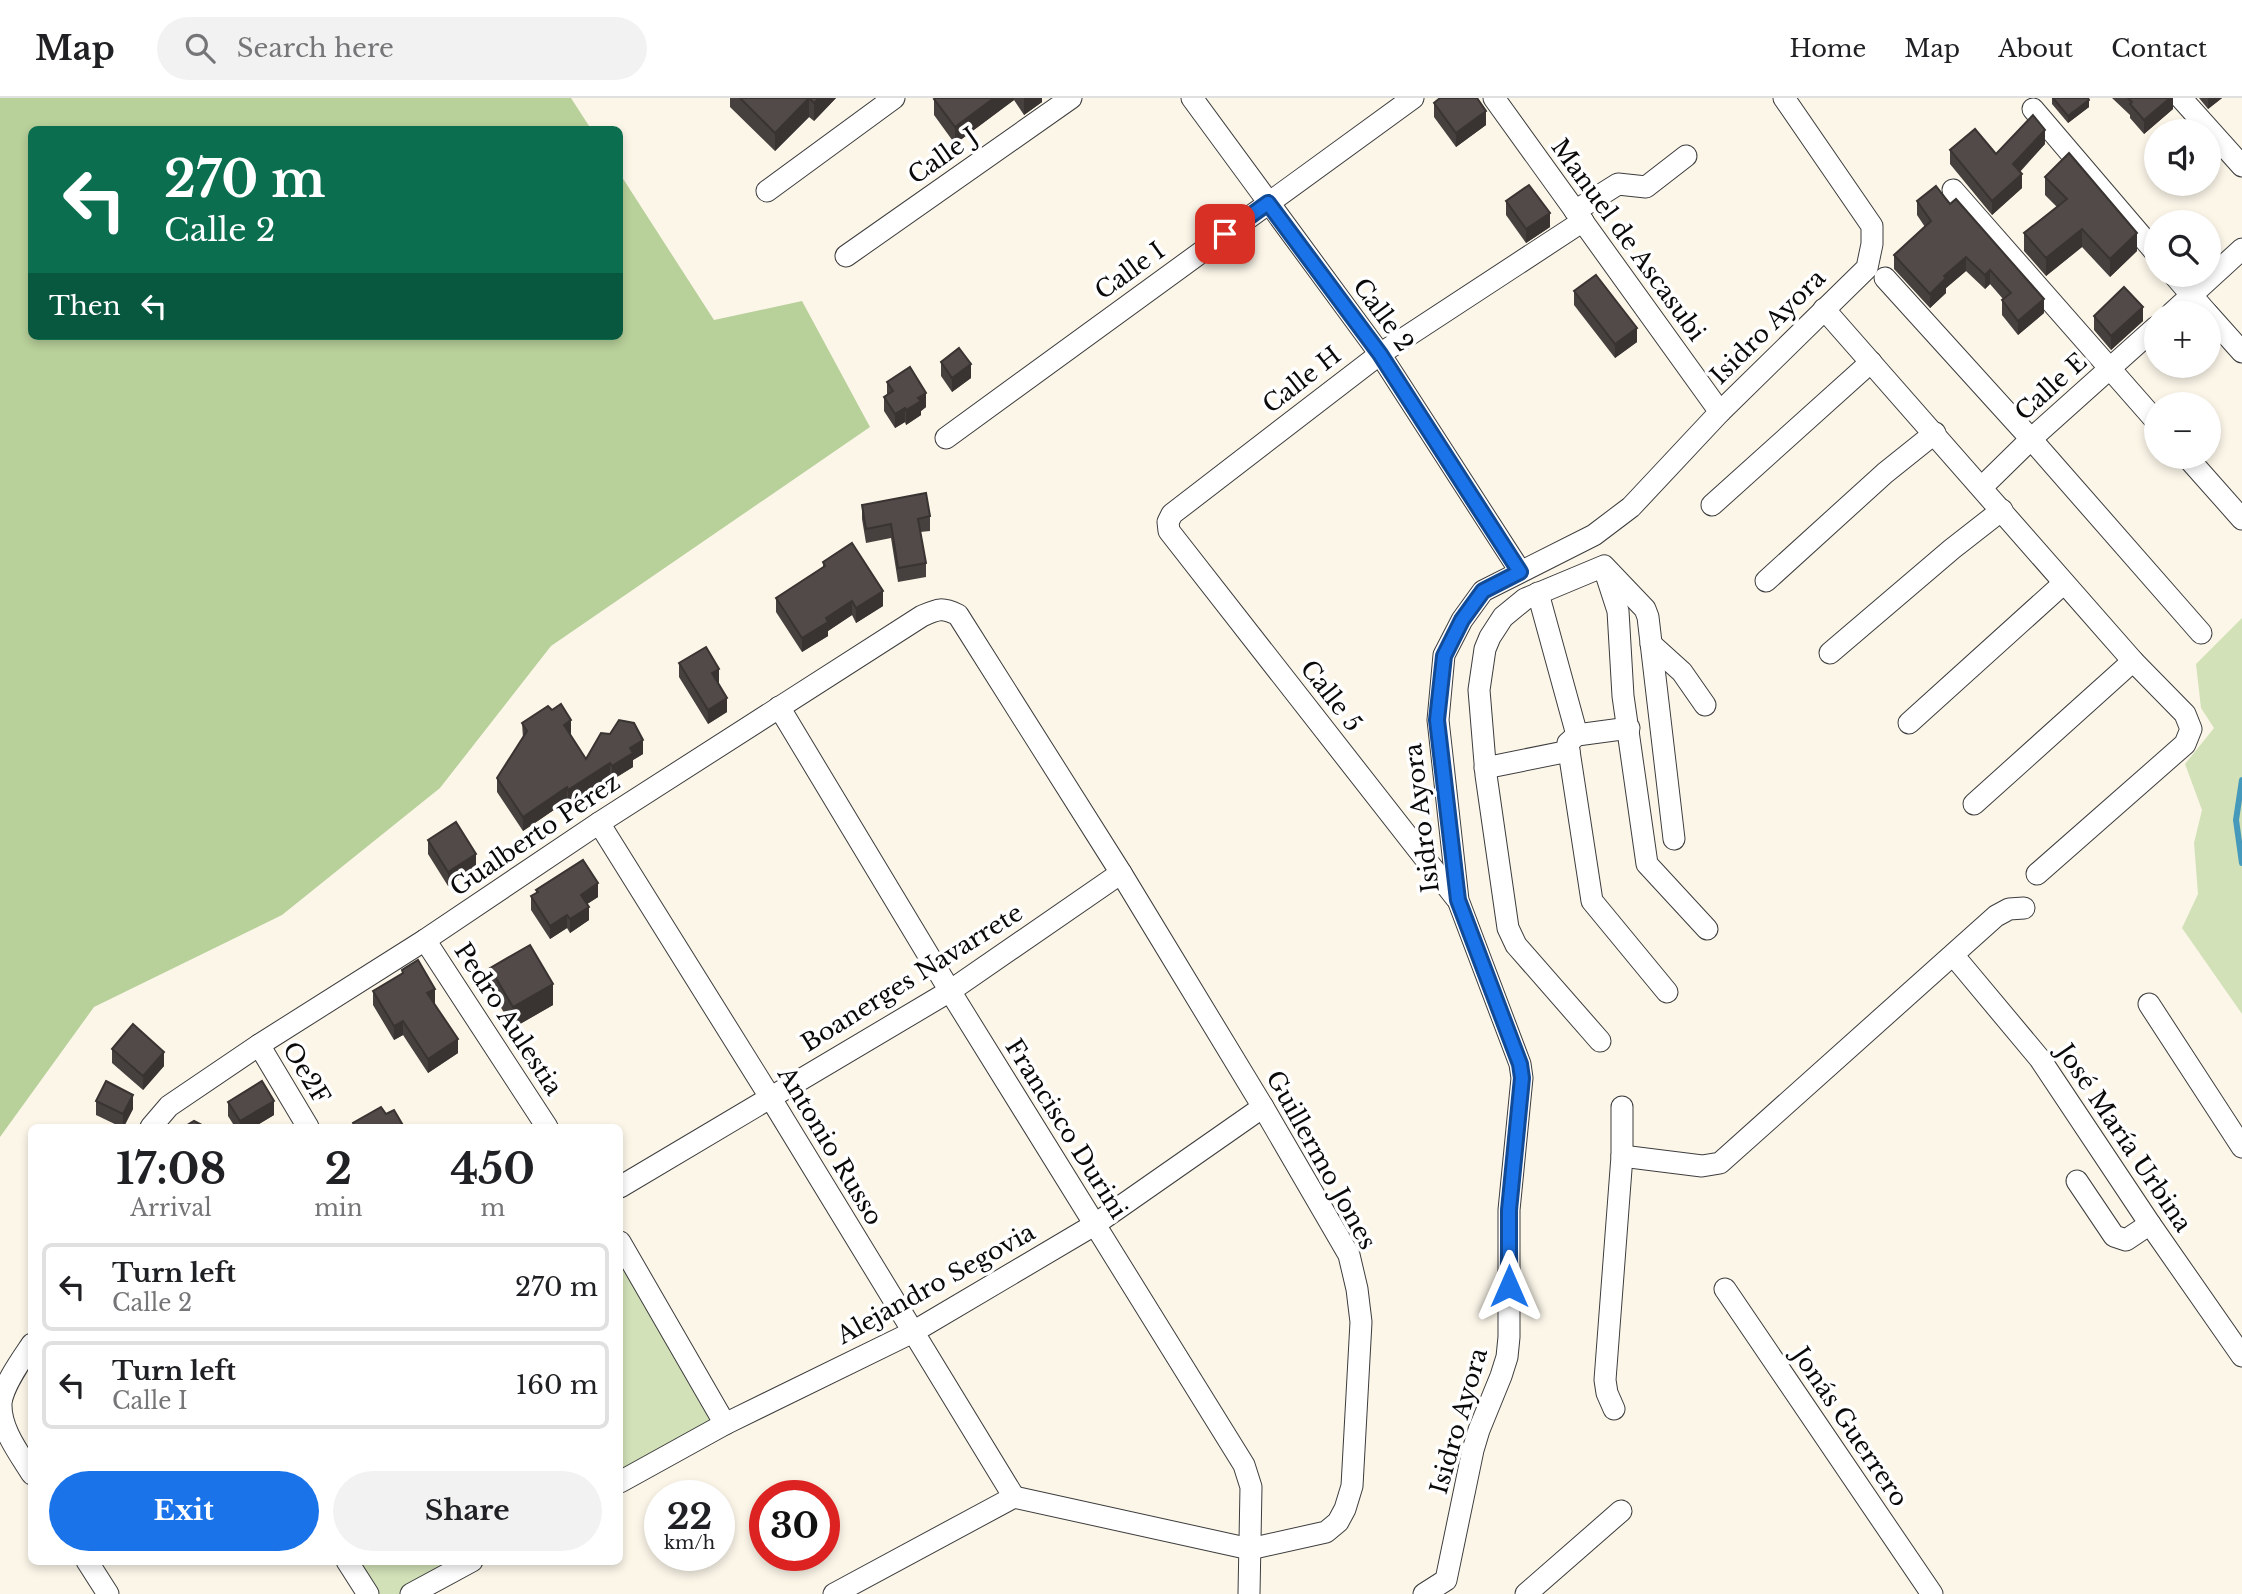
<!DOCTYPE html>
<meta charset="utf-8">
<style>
:root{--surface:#fff;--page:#f2f2f2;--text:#202124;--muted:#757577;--line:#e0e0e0;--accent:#1a73e8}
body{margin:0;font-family:"Libre Baskerville",serif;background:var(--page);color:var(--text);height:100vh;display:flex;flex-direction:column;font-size:26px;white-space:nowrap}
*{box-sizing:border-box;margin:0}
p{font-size:23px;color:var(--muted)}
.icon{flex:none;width:38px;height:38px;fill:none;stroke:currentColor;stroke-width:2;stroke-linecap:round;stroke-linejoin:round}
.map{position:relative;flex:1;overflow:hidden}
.drawer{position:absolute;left:28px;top:1026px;width:595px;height:441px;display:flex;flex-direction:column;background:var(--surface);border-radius:10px;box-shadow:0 4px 10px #0003}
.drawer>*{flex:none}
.hud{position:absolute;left:28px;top:28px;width:595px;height:214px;border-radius:10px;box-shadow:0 4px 10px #0003;background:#0b6e4f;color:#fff;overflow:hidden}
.tools{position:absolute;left:2144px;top:21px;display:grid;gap:14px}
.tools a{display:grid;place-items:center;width:77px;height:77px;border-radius:50%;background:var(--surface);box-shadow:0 4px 10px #0003;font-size:35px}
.speed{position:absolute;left:644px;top:1382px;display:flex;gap:14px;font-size:35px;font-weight:700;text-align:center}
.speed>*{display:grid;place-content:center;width:91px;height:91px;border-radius:50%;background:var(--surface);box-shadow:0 4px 10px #0003;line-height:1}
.speed small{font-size:18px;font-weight:400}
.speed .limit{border:10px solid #d22;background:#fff;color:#111}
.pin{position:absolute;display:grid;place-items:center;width:60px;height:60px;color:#fff;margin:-30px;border-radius:14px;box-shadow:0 4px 10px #0006}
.me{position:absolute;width:77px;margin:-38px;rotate:0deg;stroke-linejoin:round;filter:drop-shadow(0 0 5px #0008)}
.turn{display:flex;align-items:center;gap:24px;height:147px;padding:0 21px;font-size:32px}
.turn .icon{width:91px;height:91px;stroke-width:2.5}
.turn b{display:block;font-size:49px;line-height:60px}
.then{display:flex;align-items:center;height:66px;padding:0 21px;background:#0003;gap:14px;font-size:26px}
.eta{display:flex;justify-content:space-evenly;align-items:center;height:119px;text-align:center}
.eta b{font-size:42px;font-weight:800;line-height:49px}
.cta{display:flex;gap:14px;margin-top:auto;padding:14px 21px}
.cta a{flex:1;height:80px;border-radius:42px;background:var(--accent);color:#fff;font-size:28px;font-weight:800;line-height:80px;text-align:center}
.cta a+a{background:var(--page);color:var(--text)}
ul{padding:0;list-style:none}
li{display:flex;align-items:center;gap:21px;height:88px;margin:0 14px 10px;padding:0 7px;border:4px solid var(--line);border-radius:10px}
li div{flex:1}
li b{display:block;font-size:26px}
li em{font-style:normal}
header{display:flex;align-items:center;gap:42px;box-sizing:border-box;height:98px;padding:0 35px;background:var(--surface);border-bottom:2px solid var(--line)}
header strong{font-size:33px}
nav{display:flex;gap:38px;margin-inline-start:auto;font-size:24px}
.search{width:490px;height:63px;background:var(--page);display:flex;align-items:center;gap:18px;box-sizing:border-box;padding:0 24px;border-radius:38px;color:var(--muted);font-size:26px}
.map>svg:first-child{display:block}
</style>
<header>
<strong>Map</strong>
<div class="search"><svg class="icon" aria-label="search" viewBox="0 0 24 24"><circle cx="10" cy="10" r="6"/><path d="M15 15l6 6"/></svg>Search here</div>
<nav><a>Home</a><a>Map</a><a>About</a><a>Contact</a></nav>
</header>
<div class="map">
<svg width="2242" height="1496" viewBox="0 0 2242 1496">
<rect width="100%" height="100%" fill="#fcf6e9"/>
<g fill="#d2e1b8">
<polygon points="2242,520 2242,916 2182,830 2198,796 2194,745 2202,712 2185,666 2214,630 2201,610 2196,566"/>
<polygon points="620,1144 725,1326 620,1384"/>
<polygon points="349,1463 472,1463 411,1496 369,1496"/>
</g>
<polygon fill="#b8d09a" points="0,0 571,0 591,31 32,32 32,238 620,238 620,76 714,222 802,203 870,329 551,548 440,690 282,817 94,909 0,1039"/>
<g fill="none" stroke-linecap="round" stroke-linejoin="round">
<polyline stroke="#4599ba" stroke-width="6" points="2242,682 2236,722 2242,765"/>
<g stroke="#3d3d3d" stroke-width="23">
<g id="minor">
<polyline points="1192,0 1380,256 1520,473"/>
<polyline points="1494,0 1720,314"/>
<polyline points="2181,0 2242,68"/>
<polyline points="2033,11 2156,155"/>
<polyline points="1953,92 2156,323"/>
<polyline points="767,93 894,0"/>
<polyline points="1575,113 1618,86 1646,89 1686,58"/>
<polyline points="846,158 1071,0"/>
<polyline points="2174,177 2207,215"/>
<polyline points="1885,180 2031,341 2201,535"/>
<polyline points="1824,211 2133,563 2185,616 2191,631 2185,646 2037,776"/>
<polyline points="2172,215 2242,151"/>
<polyline points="2208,216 2242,254"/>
<polyline points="946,340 1413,0"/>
<polyline points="2187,359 2242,421"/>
<polyline points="1982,389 2031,341 2156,229"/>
<polyline points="1712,407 1871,264"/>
<polyline points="1605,473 1618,513 1623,598 1647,766 1707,831"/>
<polyline points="1766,483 1885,375 1935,335"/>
<polyline points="1538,495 1577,637"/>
<polyline points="1651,546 1682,574 1705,607"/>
<polyline points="1830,555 1952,451 2002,412"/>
<polyline points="779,609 950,893 1244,1367 1251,1389 1249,1496"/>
<polyline points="1909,625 2064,485"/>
<polyline points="1629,630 1577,637 1568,645 1569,653 1592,803 1667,894"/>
<polyline points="1485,670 1569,653"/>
<polyline points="1974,706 2133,563"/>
<polyline points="599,725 770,999 1014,1399"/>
<polyline points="1456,800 1169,433 1168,424 1172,416 1380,256 1583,123"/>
<polyline points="425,842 547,1029"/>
<polyline points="1954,858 2040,961 2150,1126 2242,1258"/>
<polyline points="2149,906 2242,1049"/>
<polyline points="1600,943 1516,847 1508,830 1486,677 1479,592 1485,551 1490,539 1503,519 1525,501 1604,468 1645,511 1648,519 1674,741"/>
<polyline points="259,947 308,1029"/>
<path d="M151,1029L169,1008L259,947L425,842L599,725L922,518C938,511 942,509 958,517L1121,775L1263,1009L1349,1157L1357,1191L1361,1224L1352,1388L1345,1411L1338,1424L1326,1434L1250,1451L1014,1399L834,1496"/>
<polyline points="1622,1058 1702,1068 1720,1065 1996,818 2009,811 2024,810"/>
<polyline points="2077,1083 2114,1138 2126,1142 2150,1126"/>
<polyline points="620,1089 950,893 1121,775"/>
<polyline points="620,1144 725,1326"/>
<polyline points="1725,1191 1932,1496"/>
<path d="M32,1246C22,1261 3,1287 1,1305C0,1331 19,1355 32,1376"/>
<polyline points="1614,1311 1607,1295 1605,1282 1622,1058 1622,1009"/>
<polyline points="620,1384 725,1326 913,1234 1094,1127 1263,1009"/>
<polyline points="87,1463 108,1496"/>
<polyline points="347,1463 368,1496"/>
<polyline points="411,1496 472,1463"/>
<polyline points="1424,1496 1446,1482 1473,1352 1479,1332 1501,1278 1507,1259 1509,1239 1509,1112 1522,980 1520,966 1458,802 1438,622 1444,557 1462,522 1483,493 1594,437 1631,409 1720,314 1867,170 1872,146 1872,128 1784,0"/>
<polyline points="1526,1496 1621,1413"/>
</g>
</g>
<use href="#minor" stroke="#fff" stroke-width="21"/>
</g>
<g fill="#46403e">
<polygon points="730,0 836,0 814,23 809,19 775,53 730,9"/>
<polygon points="936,0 1042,0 1042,4 1024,17 1014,2 955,46 934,17 934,1"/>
<polygon points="2052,0 2088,0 2089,9 2068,25 2052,6"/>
<polygon points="2112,0 2173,0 2173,11 2144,36 2130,20 2130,17"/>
<polygon points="2199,0 2222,0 2208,11"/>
<polygon points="1434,5 1486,27 1456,49 1434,19"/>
<polygon points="2045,46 2020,74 2022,90 1992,117 1950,66 1950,52 1996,56"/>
<polygon points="2045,79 2137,153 2110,179 2082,149 2046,178 2024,153 2024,135 2057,109 2045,97"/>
<polygon points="1506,103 1550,129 1526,145 1506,117"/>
<polygon points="1917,103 1950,106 2044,215 2018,237 2002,217 2002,202 2003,201 1990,186 1985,191 1966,173 1946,190 1946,195 1930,210 1894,171 1894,157 1925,129 1917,117"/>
<polygon points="1574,193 1637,244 1615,260 1574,207"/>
<polygon points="2094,218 2143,223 2111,252 2094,232"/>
<polygon points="941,264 971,280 952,294 941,278"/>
<polygon points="887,284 926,309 921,313 921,317 906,327 905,324 895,330 884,313 884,299 887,297"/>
<polygon points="862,407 930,418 930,433 920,434 926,465 926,479 898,484 891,440 866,445 862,421"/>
<polygon points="823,464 883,508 856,525 852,517 828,533 828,538 802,554 776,514 776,500 823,470"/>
<polygon points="679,565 719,585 718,586 727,614 708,626 679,579"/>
<polygon points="522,625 571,636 570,637 586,661 643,656 633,662 633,669 612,682 610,679 568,706 567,703 523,733 497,694 497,680 523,640"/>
<polygon points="428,742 476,770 448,788 428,756"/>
<polygon points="536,792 598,799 587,806 589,822 570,835 567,830 550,841 531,812 531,798 536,795"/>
<polygon points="490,870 553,907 513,930 490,891"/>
<polygon points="402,872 435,905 434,906 458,955 428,975 403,937 394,942 373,907 373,893 402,876"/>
<polygon points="112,951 164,968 143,992 112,965"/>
<polygon points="96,1003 133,1011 124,1029 121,1029 96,1017"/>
<polygon points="228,1004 274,1017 254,1029 235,1029 228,1018"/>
</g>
<g fill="#393432">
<polygon points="809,0 809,19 775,53 775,35"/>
<polygon points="819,0 836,0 814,23 814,5"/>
<polygon points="994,0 1014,0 1014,2 955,46 955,29"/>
<polygon points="1024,0 1042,0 1042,4 1024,17"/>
<polygon points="2170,0 2173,0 2173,11 2144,36 2144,22"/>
<polygon points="2208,0 2222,0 2208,11"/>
<polygon points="2089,2 2089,9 2068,25 2068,18"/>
<polygon points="1486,13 1486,27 1456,49 1456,35"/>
<polygon points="2045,32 2045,46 2013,80 2013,66"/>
<polygon points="2022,76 2022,90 1992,117 1992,103"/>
<polygon points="1550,115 1550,129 1526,145 1526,131"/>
<polygon points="2082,131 2082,149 2046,178 2046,160"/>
<polygon points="2137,135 2137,153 2110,179 2110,161"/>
<polygon points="1966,159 1966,173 1946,190 1946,195 1930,210 1930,196 1944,178"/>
<polygon points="1990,172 1990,186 1985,191 1985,177"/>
<polygon points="2044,201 2044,215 2018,237 2018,223"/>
<polygon points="2143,209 2143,223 2111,252 2111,238"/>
<polygon points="1637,230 1637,244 1615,260 1615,246"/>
<polygon points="971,266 971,280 952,294 952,280"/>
<polygon points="926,295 926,309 921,313 921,317 906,327 906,312 918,300"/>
<polygon points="905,310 905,324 895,330 895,316"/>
<polygon points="883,493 883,508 856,525 856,510"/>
<polygon points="852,503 852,517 828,533 828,538 802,554 802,540 826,520"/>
<polygon points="719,571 719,585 712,589 712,575"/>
<polygon points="727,600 727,614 708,626 708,612"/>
<polygon points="571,622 571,636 564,641 564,627"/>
<polygon points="643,642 643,656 633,662 633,669 612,682 612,668 630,650"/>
<polygon points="610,665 610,679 568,706 568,692"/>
<polygon points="567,689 567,703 523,733 523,719"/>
<polygon points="476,756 476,770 448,788 448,774"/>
<polygon points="598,785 598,799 581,810 581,797"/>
<polygon points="589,809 589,822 570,835 570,821"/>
<polygon points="567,817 567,830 550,841 550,828"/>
<polygon points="553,886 553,907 513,930 513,909"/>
<polygon points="435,891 435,905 427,910 427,895"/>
<polygon points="403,923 403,937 394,942 394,928"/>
<polygon points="458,941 458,955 428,975 428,961"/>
<polygon points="164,954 164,968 143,992 143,978"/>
<polygon points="133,997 133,1011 123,1029 123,1016"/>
<polygon points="274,1003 274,1017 254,1029 240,1029 240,1023"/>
</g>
<g fill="#514a48" stroke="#393432" stroke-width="2">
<polygon points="740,0 819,0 814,5 809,0 775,35"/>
<polygon points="936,0 994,0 955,29 934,1"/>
<polygon points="1440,0 1477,0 1486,13 1456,35 1434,5"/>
<polygon points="2053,0 2088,0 2089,2 2068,18"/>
<polygon points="2128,0 2170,0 2144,22 2130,6 2132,4"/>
<polygon points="2033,17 2045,32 2013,66 2022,76 1992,103 1950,52 1975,31 1996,56"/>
<polygon points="2069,55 2137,135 2110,161 2082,131 2046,160 2024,135 2067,101 2045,79"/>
<polygon points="1529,87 1550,115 1526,131 1506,103"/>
<polygon points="1936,88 1950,106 1956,101 2044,201 2018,223 2002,202 2011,195 1990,172 1985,177 1966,159 1944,178 1946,180 1930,196 1894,157 1931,123 1917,103"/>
<polygon points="1596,177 1637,230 1615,246 1574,193"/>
<polygon points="2124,189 2143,209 2111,238 2094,218"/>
<polygon points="959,250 971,266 952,280 941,264"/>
<polygon points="910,269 926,295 918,300 921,303 906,312 905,310 895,316 884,299 893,293 887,284"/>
<polygon points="926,395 930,418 918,421 926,465 898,470 891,426 866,431 862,407"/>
<polygon points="852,445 883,493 856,510 852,503 826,520 828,524 802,540 776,500 825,468 823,464"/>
<polygon points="706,549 719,571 712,575 727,600 708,612 679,565"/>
<polygon points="561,606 571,622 564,627 586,661 601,635 610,636 619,622 634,625 643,642 630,650 633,655 612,668 610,665 568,692 567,689 523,719 497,680 527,633 522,625 548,608 552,612"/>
<polygon points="456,724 476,756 448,774 428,742"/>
<polygon points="583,762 598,785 581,797 589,809 570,821 567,817 550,828 531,798 538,794 536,792"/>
<polygon points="530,847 553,886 513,909 490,870"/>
<polygon points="418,862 435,891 427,895 458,941 428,961 403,923 394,928 373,893 403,875 402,872"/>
<polygon points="133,926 164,954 143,978 112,951"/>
<polygon points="106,983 133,997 123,1016 96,1003"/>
<polygon points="262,983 274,1003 240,1023 228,1004"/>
<polygon points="381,1009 386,1016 394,1012 404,1029 355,1029 353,1025"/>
<polygon points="194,1023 202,1027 203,1029 184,1029"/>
</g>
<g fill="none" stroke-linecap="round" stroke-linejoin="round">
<g stroke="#114b97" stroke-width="18">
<polyline id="route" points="1225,136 1268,105 1380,256 1520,474 1483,493 1462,522 1444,558 1437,622 1458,802 1520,966 1522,980 1509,1112 1509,1188"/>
</g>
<use href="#route" stroke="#1a73e8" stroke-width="12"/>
</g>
<g text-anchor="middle" stroke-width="7" stroke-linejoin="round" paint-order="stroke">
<g font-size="24" fill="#0a0a0a" stroke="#fff">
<text transform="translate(943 58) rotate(-35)" y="8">Calle J</text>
<text transform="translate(1628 142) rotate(54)" y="8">Manuel de Ascasubi</text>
<text transform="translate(1130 173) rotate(-36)" y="8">Calle I</text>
<text transform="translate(1383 217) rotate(54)" y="8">Calle 2</text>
<text transform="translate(1768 229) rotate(-45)" y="8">Isidro Ayora</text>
<text transform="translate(1302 282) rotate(-38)" y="8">Calle H</text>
<text transform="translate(2051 289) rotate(-42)" y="8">Calle E</text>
<text transform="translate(1331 598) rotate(52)" y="8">Calle 5</text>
<text transform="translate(1422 720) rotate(-97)" y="8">Isidro Ayora</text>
<text transform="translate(535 737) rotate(-34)" y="8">Gualberto Pérez</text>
<text transform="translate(912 880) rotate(-32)" y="8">Boanerges Navarrete</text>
<text transform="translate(508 921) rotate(57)" y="8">Pedro Aulestia</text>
<text transform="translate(306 975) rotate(59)" y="8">Oe2F</text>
<text transform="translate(1066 1031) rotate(58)" y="8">Francisco Durini</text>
<text transform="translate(2124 1040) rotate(56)" y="8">José María Urbina</text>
<text transform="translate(830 1048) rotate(59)" y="8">Antonio Russo</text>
<text transform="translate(1321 1062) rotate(61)" y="8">Guillermo Jones</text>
<text transform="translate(936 1186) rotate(-29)" y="8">Alejandro Segovia</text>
<text transform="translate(1459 1323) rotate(-74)" y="8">Isidro Ayora</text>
<text transform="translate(1850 1329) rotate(56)" y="8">Jonás Guerrero</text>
</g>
</g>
</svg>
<div class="tools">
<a><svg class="icon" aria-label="sound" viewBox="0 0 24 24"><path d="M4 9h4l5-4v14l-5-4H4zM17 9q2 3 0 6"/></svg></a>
<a><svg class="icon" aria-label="search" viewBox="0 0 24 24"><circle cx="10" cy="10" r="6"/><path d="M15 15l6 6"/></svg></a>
<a>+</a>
<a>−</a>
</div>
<div class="speed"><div>22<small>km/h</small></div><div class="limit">30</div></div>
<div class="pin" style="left:1225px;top:136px;background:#d93025"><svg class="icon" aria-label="arrive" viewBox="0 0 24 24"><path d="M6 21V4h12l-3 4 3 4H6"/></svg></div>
<svg class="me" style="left:1509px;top:1188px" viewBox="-20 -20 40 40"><path d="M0-17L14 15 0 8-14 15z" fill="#1a73e8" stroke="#fff" stroke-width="4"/></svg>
<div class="hud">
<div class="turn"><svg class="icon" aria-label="left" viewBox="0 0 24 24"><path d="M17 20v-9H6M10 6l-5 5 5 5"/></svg><div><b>270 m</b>Calle 2</div></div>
<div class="then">Then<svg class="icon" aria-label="left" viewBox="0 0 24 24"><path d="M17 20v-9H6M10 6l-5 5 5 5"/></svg></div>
</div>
<section class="drawer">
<div class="eta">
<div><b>17:08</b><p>Arrival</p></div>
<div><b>2</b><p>min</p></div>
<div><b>450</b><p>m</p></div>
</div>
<ul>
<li><svg class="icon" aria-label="left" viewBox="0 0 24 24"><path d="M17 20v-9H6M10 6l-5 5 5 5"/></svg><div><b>Turn left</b><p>Calle 2</p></div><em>270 m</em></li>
<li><svg class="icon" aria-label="left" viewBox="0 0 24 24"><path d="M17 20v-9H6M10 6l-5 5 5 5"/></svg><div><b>Turn left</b><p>Calle I</p></div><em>160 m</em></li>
</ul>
<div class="cta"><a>Exit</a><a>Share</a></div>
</section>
</div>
